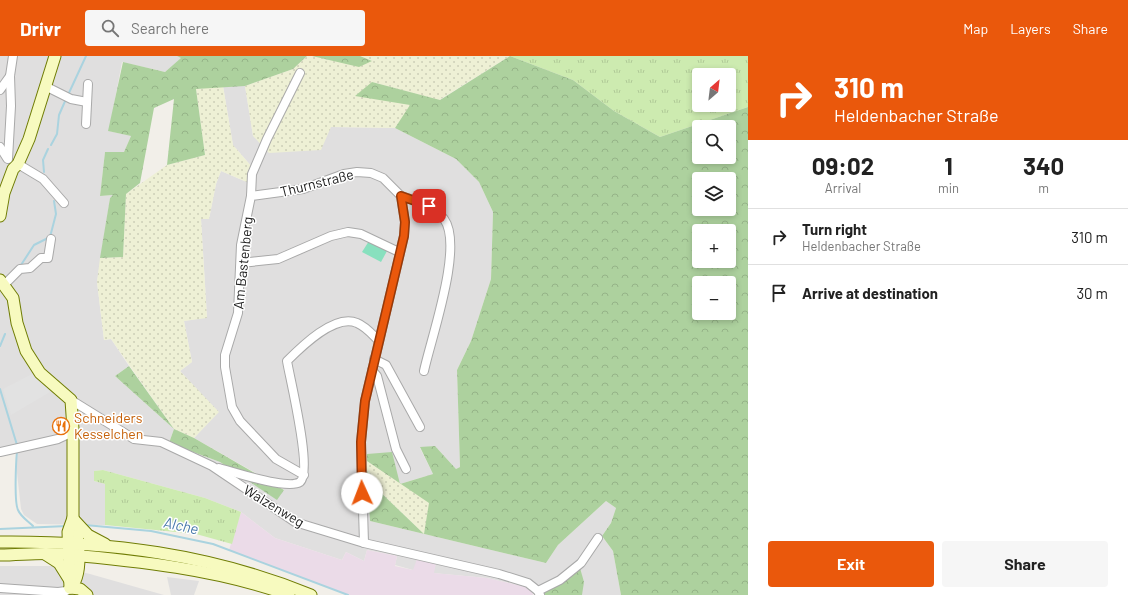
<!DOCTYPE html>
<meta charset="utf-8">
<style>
:root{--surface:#fff;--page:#f6f6f6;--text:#222;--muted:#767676;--line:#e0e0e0;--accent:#ea580c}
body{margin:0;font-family:Barlow,sans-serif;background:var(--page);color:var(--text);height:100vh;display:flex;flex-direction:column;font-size:15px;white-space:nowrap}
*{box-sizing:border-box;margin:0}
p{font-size:13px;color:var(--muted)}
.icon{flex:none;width:22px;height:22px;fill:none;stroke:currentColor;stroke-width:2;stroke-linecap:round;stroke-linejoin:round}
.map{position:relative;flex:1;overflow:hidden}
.drawer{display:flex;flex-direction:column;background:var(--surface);width:380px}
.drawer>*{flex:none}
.hud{background:#ea580c;color:#fff;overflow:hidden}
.needle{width:26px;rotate:28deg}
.buttons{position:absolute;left:692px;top:12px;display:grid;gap:8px}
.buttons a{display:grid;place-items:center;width:44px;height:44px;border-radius:4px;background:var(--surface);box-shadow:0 2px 6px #0003;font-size:20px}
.pin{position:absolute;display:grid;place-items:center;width:34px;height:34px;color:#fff;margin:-17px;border-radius:8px;box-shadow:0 2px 6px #0006}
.me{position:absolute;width:44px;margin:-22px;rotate:358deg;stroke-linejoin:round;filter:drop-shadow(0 0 3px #0008)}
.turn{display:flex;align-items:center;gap:14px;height:84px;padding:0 20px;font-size:18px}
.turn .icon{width:52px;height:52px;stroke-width:2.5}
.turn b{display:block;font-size:28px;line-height:34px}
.eta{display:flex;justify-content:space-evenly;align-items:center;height:68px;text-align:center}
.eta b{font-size:24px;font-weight:700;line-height:28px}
.button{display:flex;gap:8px;margin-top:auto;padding:8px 20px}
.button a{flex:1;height:46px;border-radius:4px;background:var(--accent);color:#fff;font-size:16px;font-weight:700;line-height:46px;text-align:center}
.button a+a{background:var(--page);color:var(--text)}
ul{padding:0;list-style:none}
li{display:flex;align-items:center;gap:12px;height:56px;padding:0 20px;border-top:1px solid var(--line)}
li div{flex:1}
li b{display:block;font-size:15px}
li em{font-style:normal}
header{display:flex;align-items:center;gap:24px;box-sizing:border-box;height:56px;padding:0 20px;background:var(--accent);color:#fff}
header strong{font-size:19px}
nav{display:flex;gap:22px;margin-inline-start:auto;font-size:14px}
.search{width:280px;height:36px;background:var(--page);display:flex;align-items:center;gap:10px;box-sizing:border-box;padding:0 14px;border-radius:4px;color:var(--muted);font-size:15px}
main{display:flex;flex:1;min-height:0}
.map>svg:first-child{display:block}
</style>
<header>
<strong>Drivr</strong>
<div class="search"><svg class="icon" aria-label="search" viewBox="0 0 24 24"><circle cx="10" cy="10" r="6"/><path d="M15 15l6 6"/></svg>Search here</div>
<nav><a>Map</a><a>Layers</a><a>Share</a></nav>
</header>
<main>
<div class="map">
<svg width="748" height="539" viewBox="0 0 748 539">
<defs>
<pattern id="farmland-dots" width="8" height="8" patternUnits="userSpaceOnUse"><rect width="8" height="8" fill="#eef0d5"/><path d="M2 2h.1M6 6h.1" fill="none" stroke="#ccceb7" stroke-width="1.8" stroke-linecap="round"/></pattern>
<pattern id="grass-tufts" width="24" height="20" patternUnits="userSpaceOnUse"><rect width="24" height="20" fill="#cdebb0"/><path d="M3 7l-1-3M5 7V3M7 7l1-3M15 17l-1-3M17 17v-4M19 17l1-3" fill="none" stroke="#b0c997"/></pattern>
<pattern id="forest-crowns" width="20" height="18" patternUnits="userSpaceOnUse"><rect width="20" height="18" fill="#add19e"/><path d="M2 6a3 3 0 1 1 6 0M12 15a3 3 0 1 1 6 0" fill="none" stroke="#95b388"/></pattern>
</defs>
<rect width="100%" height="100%" fill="#f2efe9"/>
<g fill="#e0dfdf">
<polygon points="0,0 177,0 182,2 165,16 122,6 109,75 131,80 124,96 105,96 100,140 114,139 110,142 97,226 104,284 111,283 129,310 115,320 174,373 169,387 220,406 277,443 284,433 194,382 218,356 180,315 192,306 184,265 207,261 201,163 209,163 216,128 221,115 249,127 252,111 233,89 223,30 245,30 253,80 331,71 395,72 456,103 479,126 493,156 491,223 471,285 457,314 460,411 456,413 435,390 420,392 433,418 400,428 370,465 546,507 558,489 606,445 616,452 611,467 602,480 613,495 621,539 544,539 531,532 487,522 433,517 436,507 413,514 395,509 397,500 367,494 364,505 346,496 342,504 275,482 241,456 205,442 103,414 94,415 94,425 105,428 105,469 37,468 24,459 21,453 16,408 18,394 0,396"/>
<polygon points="0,510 54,510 90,518 164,539 0,539"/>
<polygon points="167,521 199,525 194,539 171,539"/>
</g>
<polygon fill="#ebdbe8" points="241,456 275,482 342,504 346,496 364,505 367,494 397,500 395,510 413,514 417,503 436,507 434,517 487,522 531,532 533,539 348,539 229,494"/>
<g fill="url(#farmland-dots)">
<polygon points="307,0 372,5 360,0 510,0 439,44 372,26 411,49 395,72 331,71 321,94 269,97 253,80 245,30 293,13"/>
<polygon points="223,30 233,89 252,111 249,127 221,115 216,128 209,163 201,163 207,262 184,265 192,306 180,315 219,356 194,382 174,373 111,283 104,284 97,226 100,202 123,201 126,138 167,109 205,99 196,33"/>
<polygon points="367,405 430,447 424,478 378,434 367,415"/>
</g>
<g fill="url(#grass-tufts)" fill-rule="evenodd">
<path d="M510,0H748V51L660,81L614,55L573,24ZM699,19H729V49H699Z"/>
<polygon points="103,414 205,442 241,456 232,488 196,478 105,469 105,428 94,425 94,415"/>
</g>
<g fill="url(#forest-crowns)" fill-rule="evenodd">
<polygon points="177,0 307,0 293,13 245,30 196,33 205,99 167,109 174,43 154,52 140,127 126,138 123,201 100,202 110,142 113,139 100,140 105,96 124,96 131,80 108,75 123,6 165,16 181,2"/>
<polygon points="312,0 360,0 372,5 359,11"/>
<path d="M510,0L573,24L614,55L660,81L748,51V539H621L613,495L602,480L611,467L616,452L606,445L558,489L546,507L370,465L367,415L378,434L424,478L429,447L367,405V398L392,396L400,428L433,418L420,391L435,390L456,413L460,411L457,314L471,285L491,223L493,156L479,126L456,103L395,72L410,49L355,40L372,26L440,44ZM699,71H729V101H699ZM699,123H729V153H699ZM699,175H729V205H699ZM699,227H729V257H699Z"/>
<polygon points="129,310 174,373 194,382 284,434 277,444 220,406 169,387 174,373 115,320"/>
<polygon points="580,512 584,526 582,539 544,539 543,537"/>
</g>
<polygon fill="#88e0be" points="369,185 387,195 381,206 362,196"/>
<polygon fill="#e2e2e2" points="36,316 50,336 11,359 3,333"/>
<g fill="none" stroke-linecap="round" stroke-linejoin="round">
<g stroke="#aad3df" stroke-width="2">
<polyline points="68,39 86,0"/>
<polyline points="51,89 57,78 59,59 66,43"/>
<polyline points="44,116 43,104 48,93"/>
<polyline points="21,209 34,189 50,181 56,158 54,145"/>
<polyline points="0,290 5,278"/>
<polyline points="0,333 17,389"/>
<path d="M17,395C16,406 14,446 18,454C21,461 28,465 33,470"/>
<polyline points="85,469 151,475 213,488 348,539"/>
<polyline points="0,473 67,470"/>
</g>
<g stroke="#a9a9a9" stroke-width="10">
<g id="street">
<polyline points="300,17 267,83 252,118 251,140 241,189 238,257 225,299 225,311 232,351 240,365 276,403 304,419"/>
<polyline points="45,30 71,43 87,46"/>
<polyline points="0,34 10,20"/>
<polyline points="86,68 88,28"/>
<polyline points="0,91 7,102"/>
<polyline points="8,103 11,50 10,20 13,0"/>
<polyline points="18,108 43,123 64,147"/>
<polyline points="251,140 303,133 344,118 357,116 371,117 383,122 401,140 405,166 404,180 365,345 361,386 364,487"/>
<path d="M401,140C416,145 434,150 444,163C464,190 431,282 424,315"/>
<polyline points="241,207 278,203 331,180 348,176 361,178 399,196"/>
<polyline points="5,228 20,213 30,212 41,202 48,202 51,183"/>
<polyline points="374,303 386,309 420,371"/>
<polyline points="372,314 377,320 396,393 406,413"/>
<polyline points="71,344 134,383 161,386 212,410 295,466 364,487 499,518 528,527 538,535 540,539"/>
<polyline points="0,396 58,383 73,376"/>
<path d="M219,412C233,416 288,434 300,426C313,416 290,323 287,305C301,291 335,257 357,267C365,270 372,278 378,284"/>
<polyline points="0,532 58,536 66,535 70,532"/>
<polyline points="538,535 560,524 581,507 598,482"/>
</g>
</g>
<g stroke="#707d05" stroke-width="13">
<g id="secondary">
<polyline points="0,160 4,137 13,113 18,108 29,83 55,0"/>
<path d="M0,224L13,242L17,267L26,295L40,317L71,344L73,373V462C79,479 84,520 70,532"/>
<polyline points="75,465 88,479 105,488"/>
<path d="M0,486C108,485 210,498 311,539"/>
<polyline points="45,498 59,507 69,523"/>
<path d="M0,499C20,499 41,496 61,498C138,505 216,513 289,539"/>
<polyline points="70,532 68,476 73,462"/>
<polyline points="70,532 80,533 87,539"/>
</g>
</g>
<use href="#street" stroke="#fff" stroke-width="8"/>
<use href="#secondary" stroke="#f7fabf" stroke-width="11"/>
</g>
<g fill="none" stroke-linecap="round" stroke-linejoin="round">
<g stroke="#983908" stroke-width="10">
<polyline id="route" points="362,437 361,386 365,345 404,180 405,166 401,140 429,150"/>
</g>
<use href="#route" stroke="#ea580c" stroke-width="7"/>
</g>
<defs>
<g id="restaurant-ring" transform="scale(0.9)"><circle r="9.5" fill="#fff" stroke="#e8710a" stroke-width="1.5"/><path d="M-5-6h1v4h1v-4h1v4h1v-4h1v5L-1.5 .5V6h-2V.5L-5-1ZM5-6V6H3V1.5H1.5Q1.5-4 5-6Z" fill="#e8710a"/></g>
</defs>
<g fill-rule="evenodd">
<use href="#restaurant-ring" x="61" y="370"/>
</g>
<g text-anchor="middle" stroke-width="3" stroke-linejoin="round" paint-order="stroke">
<g font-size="14" fill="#222" stroke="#fff">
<text transform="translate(317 127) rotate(-14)" y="5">Thurnstraße</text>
<text transform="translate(243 207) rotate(-84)" y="5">Am Bastenberg</text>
<text transform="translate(274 450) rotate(31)" y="5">Walzenweg</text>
</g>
<g font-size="14" fill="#c56008" stroke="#fff" text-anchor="start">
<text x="74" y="367">Schneiders<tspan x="74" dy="16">Kesselchen</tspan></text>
</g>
<g font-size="15" font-style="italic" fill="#4a7aab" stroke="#fff">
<text transform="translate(181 470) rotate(12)" y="5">Alche</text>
</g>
</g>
</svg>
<div class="buttons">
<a><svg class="needle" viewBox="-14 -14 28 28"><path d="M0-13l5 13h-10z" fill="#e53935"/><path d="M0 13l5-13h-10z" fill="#767676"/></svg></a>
<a><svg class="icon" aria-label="search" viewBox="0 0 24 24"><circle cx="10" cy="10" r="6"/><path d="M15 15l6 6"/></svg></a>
<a><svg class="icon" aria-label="layers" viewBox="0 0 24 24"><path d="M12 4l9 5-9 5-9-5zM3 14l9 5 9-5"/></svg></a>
<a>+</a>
<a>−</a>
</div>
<div class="pin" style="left:429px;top:150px;background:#d93025"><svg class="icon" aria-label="arrive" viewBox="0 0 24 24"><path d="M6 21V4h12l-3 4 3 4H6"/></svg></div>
<svg class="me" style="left:362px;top:437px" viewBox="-20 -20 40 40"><circle r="19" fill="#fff"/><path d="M0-13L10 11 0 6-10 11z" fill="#ea580c"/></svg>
</div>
<section class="drawer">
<div class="hud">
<div class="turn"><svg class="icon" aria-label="right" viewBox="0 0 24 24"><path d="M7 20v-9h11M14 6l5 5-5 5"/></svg><div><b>310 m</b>Heldenbacher Straße</div></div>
</div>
<div class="eta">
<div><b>09:02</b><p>Arrival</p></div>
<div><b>1</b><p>min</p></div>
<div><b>340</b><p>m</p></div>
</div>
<ul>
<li><svg class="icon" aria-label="right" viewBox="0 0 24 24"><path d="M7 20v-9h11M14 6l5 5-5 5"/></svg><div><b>Turn right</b><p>Heldenbacher Straße</p></div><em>310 m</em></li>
<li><svg class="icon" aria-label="arrive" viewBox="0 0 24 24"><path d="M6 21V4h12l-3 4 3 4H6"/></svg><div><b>Arrive at destination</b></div><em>30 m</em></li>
</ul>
<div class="button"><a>Exit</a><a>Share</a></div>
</section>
</main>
